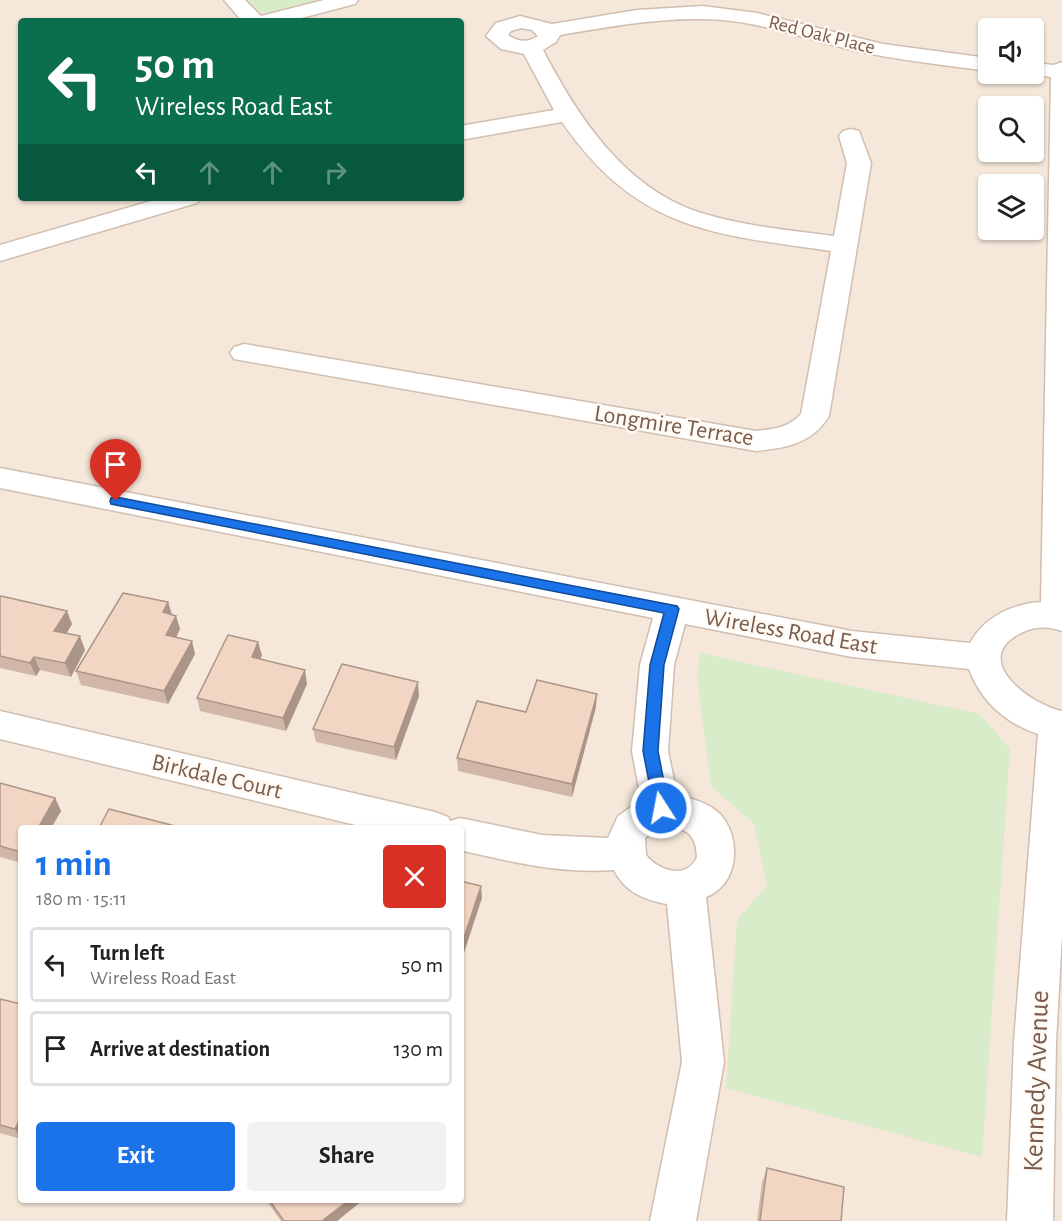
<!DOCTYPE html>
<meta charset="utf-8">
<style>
:root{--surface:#fff;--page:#f2f2f2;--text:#202124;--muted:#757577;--line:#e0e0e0;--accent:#1a73e8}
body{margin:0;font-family:"Alegreya Sans",sans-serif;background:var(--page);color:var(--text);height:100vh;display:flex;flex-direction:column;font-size:22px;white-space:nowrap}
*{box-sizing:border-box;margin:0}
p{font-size:20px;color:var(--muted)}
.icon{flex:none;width:33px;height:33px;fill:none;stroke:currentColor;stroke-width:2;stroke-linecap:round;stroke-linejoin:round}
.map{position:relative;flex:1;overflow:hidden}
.side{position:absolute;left:18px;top:825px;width:446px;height:378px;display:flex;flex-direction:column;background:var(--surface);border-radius:6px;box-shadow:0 2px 4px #0004}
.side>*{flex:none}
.hud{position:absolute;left:18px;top:18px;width:446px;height:183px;border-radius:6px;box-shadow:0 2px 4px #0004;background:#0b6e4f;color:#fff;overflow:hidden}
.controls{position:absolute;left:978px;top:18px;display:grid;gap:12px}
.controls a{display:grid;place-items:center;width:66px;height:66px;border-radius:6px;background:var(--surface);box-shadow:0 2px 4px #0004;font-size:30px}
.pin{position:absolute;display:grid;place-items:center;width:51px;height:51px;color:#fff;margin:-62px -26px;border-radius:50% 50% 50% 0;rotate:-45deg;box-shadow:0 0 6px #0007}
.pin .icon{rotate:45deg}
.me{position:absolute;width:66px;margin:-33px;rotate:349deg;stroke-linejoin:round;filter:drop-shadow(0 0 4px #0008)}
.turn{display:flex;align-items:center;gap:21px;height:126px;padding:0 18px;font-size:27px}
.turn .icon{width:78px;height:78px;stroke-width:2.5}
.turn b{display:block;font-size:42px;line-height:51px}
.lanes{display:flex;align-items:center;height:57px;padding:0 18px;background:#0003;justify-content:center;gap:30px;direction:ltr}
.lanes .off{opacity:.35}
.round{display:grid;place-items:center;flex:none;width:63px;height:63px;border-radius:6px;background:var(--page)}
.summary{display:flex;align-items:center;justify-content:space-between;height:102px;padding:0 18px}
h1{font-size:36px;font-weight:700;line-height:45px;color:var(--accent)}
.cta{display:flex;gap:12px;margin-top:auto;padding:12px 18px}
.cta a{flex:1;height:69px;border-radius:6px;background:var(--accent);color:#fff;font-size:24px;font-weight:700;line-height:69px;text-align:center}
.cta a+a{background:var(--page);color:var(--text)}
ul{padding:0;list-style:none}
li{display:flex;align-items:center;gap:18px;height:75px;margin:0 12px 9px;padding:0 6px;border:3px solid var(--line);border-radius:6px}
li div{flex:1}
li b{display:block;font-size:22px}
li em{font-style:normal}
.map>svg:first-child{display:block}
</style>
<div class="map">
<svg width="1062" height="1221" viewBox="0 0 1062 1221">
<rect width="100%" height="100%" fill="#fdf6ec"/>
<path fill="#f5e8da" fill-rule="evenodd" d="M0,0H1062V1221H0ZM21,21H460V198H21ZM988,28H1034V74H988ZM988,106H1034V152H988ZM988,184H1034V230H988ZM21,828H460V1200H21Z"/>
<g fill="#d8ecc9">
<path d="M247,0H334C316,5 274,20 258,10C254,8 250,3 247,0Z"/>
<polygon points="700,653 980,714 1010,749 982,1157 726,1088 737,920 767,885 754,824 711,786 697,677"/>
</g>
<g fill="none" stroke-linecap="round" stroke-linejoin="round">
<g stroke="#d1beb0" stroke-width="3">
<g id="minor">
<polygon points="224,0 245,0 261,16 324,0 358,0 355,4 290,21 242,21"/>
<path d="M703,6L757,13L883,44L988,58V71C943,65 897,60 852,50C809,40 767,24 723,20C668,16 614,26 560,35L556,42L543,50C577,116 624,187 698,212C742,226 788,230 834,236L847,163L839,136L843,131L851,129L859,131L871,163L829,416C812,444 786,448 756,451L234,359L230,353L234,347L244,344L756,431C774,429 788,428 801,414L831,251C711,234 637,230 562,122L460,140V126L554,110L524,54L501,49L486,36L496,23L520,16L552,24L637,10ZM521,28L532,30L538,36C528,43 518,42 508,35L511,31Z"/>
<path d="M1062,62V631C1048,626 1035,626 1021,633C969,659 1029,704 1062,711V934L1056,1042L1053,1221H1007L1014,1042L1038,734C1005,723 981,701 969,669L852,657L685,624L674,665L668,751L677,795C691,798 709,803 720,814C742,838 739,885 706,897L724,1062L696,1221H650L682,1062L667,904C644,900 625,892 614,870C561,874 511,862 460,850V828H368L0,739V711L435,812L448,817L450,821L460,818L542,835L608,838L618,816L641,800L632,751L640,665L653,618L0,488V468L852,631L970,643C984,617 1012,604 1041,602L1051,77L1026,74H1034V63L1054,65ZM663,824C685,829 696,832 697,857C687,880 658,871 646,855L645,838Z"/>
<polygon points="161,198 200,198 197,203 0,261 0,245"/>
</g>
</g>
<use href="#minor" fill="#fff" fill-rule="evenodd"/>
</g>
<g fill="#d1b7a8">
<polygon points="0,597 72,624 66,634 85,650 71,677 40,670 36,676 0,668"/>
<polygon points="168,602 172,615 176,616 180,629 176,638 195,654 168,704 81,685 76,671"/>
<polygon points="262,655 260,659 307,684 286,731 200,711 197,698"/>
<polygon points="419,696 396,760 316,742 313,729"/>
<polygon points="596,707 572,797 458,771 457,758 526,712"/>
<polygon points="0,783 55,798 61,811 51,828 21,828 21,863 0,857"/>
<polygon points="0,999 21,1004 21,1139 0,1133"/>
<polygon points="767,1168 841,1221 757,1221 762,1182"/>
<polygon points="266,1200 363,1200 337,1221 281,1221"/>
</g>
<g fill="#aa9588">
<polygon points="168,602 172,615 163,612"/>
<polygon points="67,611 72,624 60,645 54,631"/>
<polygon points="176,616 180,629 170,649 166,635"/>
<polygon points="80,636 85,650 71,677 65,663"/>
<polygon points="192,641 195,654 168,704 164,691"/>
<polygon points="258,642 262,655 255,670 252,657"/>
<polygon points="34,657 40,670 36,676 30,663"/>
<polygon points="305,670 307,684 286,731 283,718"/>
<polygon points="418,682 419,696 396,760 394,747"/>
<polygon points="597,694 596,707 572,797 572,784"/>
<polygon points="55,798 61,811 51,828 38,828"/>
<polygon points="481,886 482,898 460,965 460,950"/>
<polygon points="21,1117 21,1137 15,1129"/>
<polygon points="349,1200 363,1200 337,1221 322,1221"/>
</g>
<g fill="#f3d5c3" stroke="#aa9588" stroke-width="1.5">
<polygon points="123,593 168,602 163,612 176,616 166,635 192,641 164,691 76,671"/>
<polygon points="1,596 67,611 54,631 80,636 65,663 34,657 30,663 0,656 0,597"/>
<polygon points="228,635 258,642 252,657 305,670 283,718 197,698"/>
<polygon points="342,664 418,682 394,747 313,729"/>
<polygon points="537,680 597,694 572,784 457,758 477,701 526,712"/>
<polygon points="0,783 55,798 38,828 21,828 21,852 0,846"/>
<polygon points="109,809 183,828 99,828"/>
<polygon points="460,881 481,886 460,950"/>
<polygon points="0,999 21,1004 21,1117 15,1129 0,1125"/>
<polygon points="767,1168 844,1187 841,1221 760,1221"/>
<polygon points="269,1200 349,1200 322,1221 284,1221"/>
</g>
<polygon fill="#1a73e8" stroke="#114b97" stroke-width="1.5" points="116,497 677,606 679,609 664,665 658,751 669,808 667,813 661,815 656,813 654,808 643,751 650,665 664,613 111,504 110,501 111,498"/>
<g text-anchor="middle" stroke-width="4.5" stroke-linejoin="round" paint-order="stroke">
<g font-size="20" fill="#7a5c4d" stroke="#fffaf3">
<text transform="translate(822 34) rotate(14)" y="7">Red Oak Place</text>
</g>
<g font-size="24" fill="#7a5c4d" stroke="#fffaf3">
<text transform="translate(674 425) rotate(9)" y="8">Longmire Terrace</text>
<text transform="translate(791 631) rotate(10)" y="8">Wireless Road East</text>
<text transform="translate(217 776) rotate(13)" y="8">Birkdale Court</text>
</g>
<g font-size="28" fill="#7a5c4d" stroke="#fffaf3">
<text transform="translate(1035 1081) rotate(-88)" y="10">Kennedy Avenue</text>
</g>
</g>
</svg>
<div class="controls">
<a><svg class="icon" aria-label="sound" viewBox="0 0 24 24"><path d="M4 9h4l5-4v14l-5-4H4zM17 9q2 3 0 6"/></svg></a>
<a><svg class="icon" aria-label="search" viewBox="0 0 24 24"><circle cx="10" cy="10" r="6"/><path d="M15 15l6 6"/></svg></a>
<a><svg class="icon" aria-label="layers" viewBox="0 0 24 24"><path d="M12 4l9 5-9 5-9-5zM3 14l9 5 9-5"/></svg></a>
</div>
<div class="pin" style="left:116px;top:501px;background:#d93025"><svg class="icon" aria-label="arrive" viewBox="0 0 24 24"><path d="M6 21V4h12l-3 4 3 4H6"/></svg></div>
<svg class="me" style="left:661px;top:808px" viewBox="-20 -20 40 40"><circle r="17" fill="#1a73e8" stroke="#fff" stroke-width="3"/><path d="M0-11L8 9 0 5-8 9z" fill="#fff"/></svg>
<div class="hud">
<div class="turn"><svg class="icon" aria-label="left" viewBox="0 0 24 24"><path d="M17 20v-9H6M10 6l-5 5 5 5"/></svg><div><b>50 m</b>Wireless Road East</div></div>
<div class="lanes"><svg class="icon" aria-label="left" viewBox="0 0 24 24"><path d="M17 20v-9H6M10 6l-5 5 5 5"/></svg><svg class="icon off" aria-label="ahead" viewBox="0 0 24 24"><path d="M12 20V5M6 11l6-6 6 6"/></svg><svg class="icon off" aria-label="ahead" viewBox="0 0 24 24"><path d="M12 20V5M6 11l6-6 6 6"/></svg><svg class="icon off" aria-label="right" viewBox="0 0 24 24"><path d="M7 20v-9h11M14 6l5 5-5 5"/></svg></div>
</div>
<section class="side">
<div class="summary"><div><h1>1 min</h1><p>180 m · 15:11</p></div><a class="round" style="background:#d93025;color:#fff"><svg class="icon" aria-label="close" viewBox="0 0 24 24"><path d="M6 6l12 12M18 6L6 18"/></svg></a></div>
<ul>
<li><svg class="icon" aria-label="left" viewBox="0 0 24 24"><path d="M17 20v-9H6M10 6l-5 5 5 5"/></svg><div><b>Turn left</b><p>Wireless Road East</p></div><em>50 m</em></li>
<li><svg class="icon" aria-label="arrive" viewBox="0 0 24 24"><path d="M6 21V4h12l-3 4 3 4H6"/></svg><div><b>Arrive at destination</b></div><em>130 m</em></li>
</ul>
<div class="cta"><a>Exit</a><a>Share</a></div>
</section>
</div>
